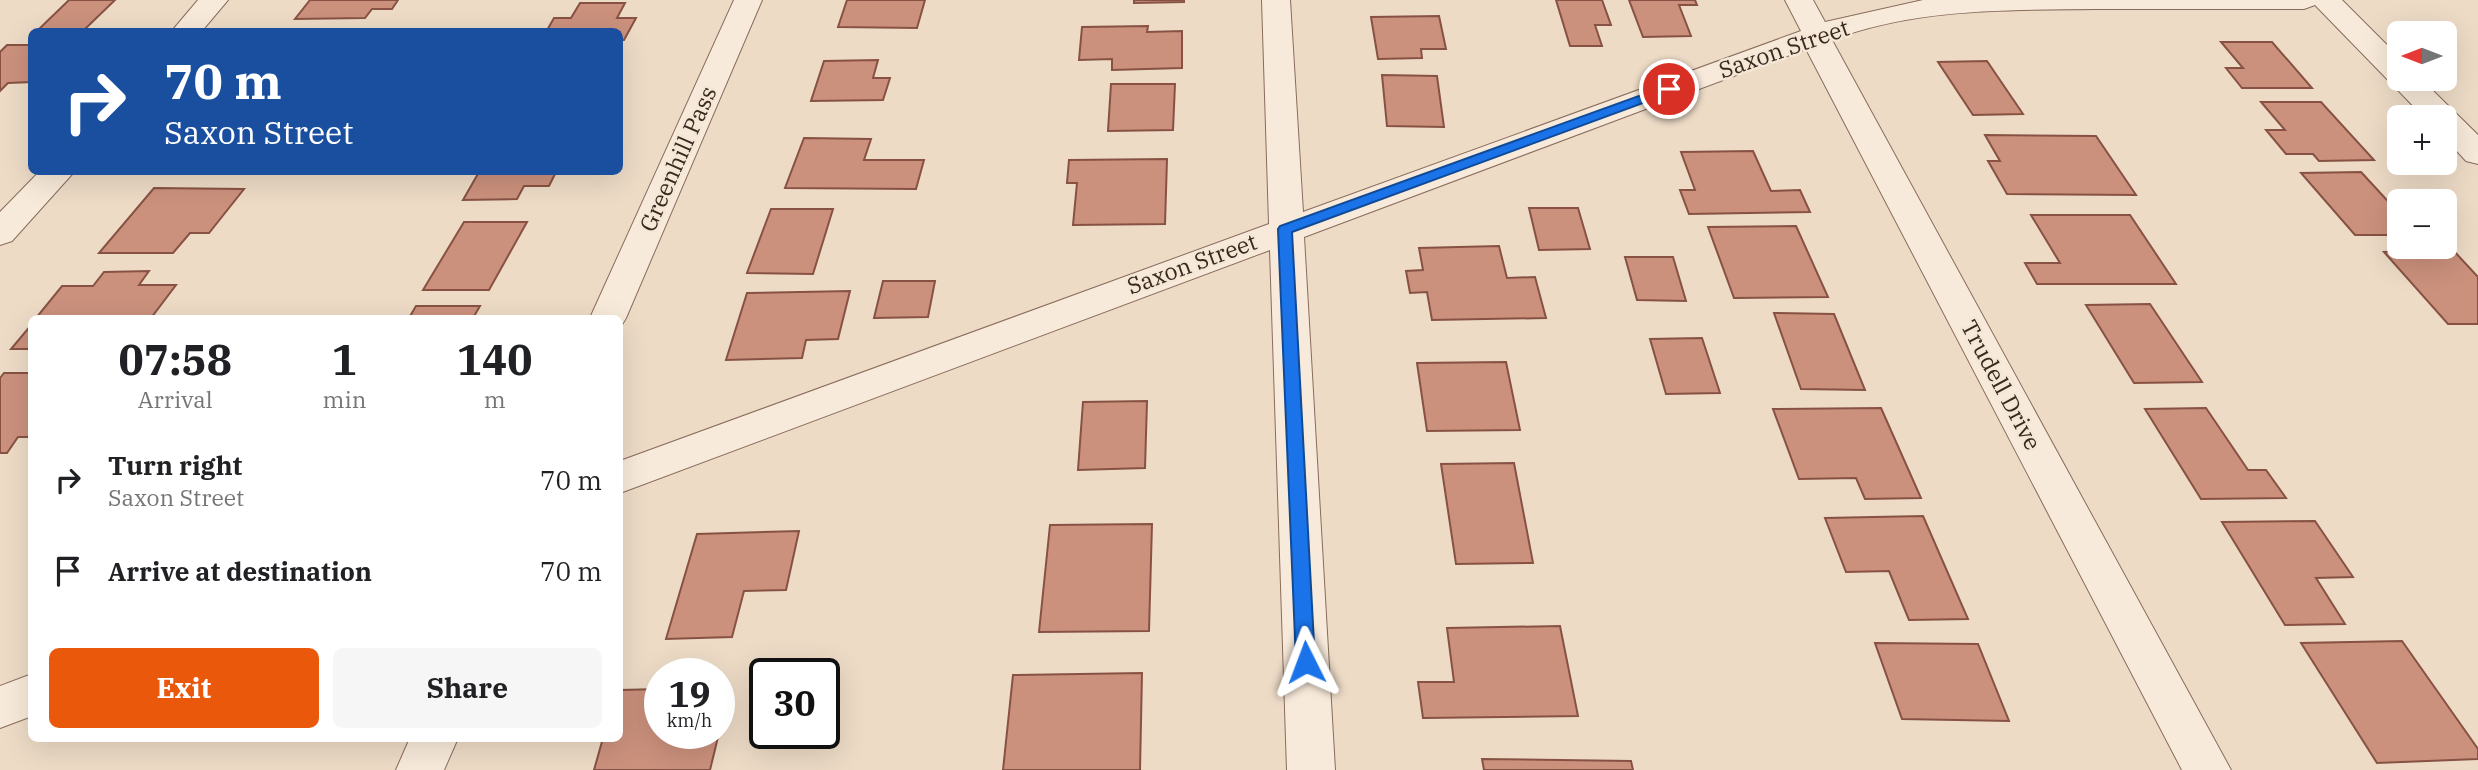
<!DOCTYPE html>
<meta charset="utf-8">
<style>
:root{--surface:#fff;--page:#f6f6f6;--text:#202124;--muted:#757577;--accent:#ea580c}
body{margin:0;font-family:"IBM Plex Serif",serif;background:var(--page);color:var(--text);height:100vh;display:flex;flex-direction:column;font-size:26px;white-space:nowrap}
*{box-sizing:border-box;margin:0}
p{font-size:23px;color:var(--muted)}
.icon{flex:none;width:38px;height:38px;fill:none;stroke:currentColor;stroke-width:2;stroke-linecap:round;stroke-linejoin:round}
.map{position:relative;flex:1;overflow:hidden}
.sheet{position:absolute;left:28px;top:315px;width:595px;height:427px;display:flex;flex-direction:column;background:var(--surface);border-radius:10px;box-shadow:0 7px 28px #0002}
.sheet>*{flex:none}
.hud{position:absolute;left:28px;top:28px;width:595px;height:147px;border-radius:10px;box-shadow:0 7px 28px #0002;background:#1a4fa0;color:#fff;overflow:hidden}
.needle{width:46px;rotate:270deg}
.tools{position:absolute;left:2387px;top:21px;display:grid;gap:14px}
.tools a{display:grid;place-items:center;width:70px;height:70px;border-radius:10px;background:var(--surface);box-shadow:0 7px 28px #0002;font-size:35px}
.speed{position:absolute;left:644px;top:658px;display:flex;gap:14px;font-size:35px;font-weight:700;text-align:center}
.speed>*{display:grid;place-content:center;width:91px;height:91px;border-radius:50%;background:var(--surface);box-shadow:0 7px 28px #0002;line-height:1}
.speed small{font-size:18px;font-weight:400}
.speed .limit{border:4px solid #111;border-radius:10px;background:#fff;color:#111}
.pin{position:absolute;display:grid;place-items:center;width:60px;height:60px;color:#fff;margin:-30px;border:4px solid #fff;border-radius:50%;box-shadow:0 2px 7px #0007}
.me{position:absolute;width:77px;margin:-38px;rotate:357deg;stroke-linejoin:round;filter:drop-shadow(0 0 5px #0008)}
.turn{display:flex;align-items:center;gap:24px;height:147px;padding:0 21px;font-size:32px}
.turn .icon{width:91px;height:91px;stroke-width:2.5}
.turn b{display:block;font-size:49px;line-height:60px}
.eta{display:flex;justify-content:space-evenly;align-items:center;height:119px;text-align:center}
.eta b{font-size:42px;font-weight:700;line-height:49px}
.primary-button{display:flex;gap:14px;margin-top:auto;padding:14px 21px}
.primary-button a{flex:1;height:80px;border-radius:10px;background:var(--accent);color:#fff;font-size:28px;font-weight:700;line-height:80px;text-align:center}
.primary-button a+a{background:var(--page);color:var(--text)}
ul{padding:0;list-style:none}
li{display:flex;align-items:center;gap:21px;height:91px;padding:0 21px}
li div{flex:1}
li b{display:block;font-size:26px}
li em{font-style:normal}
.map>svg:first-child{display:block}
</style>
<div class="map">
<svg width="2478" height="770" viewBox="0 0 2478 770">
<rect width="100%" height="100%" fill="#eddbc6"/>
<g fill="#cb917d" stroke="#875243" stroke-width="2">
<polygon points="69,0 115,0 84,30 38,30"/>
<polygon points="310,0 398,0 392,9 372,9 365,18 295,19"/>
<polygon points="847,0 925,0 917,28 838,27"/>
<polygon points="1134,0 1184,0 1184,2 1134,3"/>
<polygon points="1556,0 1602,0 1611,25 1595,25 1602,46 1570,46"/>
<polygon points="1629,0 1695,0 1697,5 1679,5 1691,36 1643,37"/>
<polygon points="580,3 625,3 617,18 636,18 624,40 620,40 620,32 546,32 554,18 571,18"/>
<polygon points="1439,16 1446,49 1421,49 1422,58 1378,59 1371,17"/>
<polygon points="1148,26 1147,32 1182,31 1182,68 1112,70 1112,59 1079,60 1082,27"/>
<polygon points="2221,42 2272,42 2312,88 2242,88 2226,68 2243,68"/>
<polygon points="7,45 32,45 32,82 8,83 0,91 0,52"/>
<polygon points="878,60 873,78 890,78 883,100 811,101 824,61"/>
<polygon points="1987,61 2023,114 1973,115 1938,62"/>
<polygon points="1382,75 1437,76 1444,127 1387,126"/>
<polygon points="1111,84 1175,84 1173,130 1108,131"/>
<polygon points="2261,102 2321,102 2374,160 2319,161 2313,154 2286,154 2266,130 2285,130"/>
<polygon points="1985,135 2096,136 2136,195 2007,194 1988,161 2000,161"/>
<polygon points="804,138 871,139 864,160 924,160 916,189 785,188"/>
<polygon points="1753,151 1771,191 1800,190 1810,212 1689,214 1680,190 1695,190 1681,152"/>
<polygon points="1167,159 1165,224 1073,225 1077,183 1067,183 1069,160"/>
<polygon points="479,172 556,172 549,186 524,186 517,199 463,200"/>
<polygon points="2361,172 2396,210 2399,210 2399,235 2355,235 2301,173"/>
<polygon points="154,188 244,189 209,233 190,233 173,253 99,253"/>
<polygon points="1529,208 1578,208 1590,249 1539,250"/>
<polygon points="771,209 833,209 813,274 747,273"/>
<polygon points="2031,215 2130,215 2176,284 2037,284 2025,263 2060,263"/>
<polygon points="464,222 527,222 489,290 423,290"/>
<polygon points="1796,226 1828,297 1734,298 1708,227"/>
<polygon points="1499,246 1507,278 1535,277 1546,318 1432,320 1427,292 1410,293 1406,271 1423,270 1419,248"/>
<polygon points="2453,250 2478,277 2478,324 2448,324 2384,252"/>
<polygon points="1625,257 1673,257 1686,301 1637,300"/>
<polygon points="149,271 139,285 176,285 151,318 36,318 62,286 93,286 104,272"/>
<polygon points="883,281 935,281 928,317 874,318"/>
<polygon points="850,291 838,339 806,340 802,358 726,360 747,293"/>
<polygon points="2150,304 2202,382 2134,383 2086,305"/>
<polygon points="416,306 480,306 473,318 409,318"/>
<polygon points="1774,313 1834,314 1865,390 1801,389"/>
<polygon points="32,324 32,349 11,349"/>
<polygon points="1702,338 1720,393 1666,394 1650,339"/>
<polygon points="1506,362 1520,430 1427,431 1417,363"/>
<polygon points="4,373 32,373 32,437 18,437 7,453 0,453 0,378"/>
<polygon points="1147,401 1145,468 1078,470 1083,402"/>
<polygon points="1881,408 1921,498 1865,499 1856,478 1799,479 1773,409"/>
<polygon points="2206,408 2248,470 2266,470 2286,498 2201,499 2145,409"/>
<polygon points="1514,463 1533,563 1456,564 1441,464"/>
<polygon points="1923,516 1968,619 1909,620 1889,571 1846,572 1825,518"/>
<polygon points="2315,521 2353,577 2316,578 2345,624 2285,625 2222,522"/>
<polygon points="1152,524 1149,631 1039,632 1050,525"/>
<polygon points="799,531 786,590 744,591 732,637 666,639 697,534"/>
<polygon points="1560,626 1578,716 1423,718 1418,682 1454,682 1447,628"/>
<polygon points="2402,641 2478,749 2478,759 2377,763 2301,643"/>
<polygon points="1875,643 1978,644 2009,721 1902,719"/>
<polygon points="1142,673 1140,770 1003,770 1013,675"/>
<polygon points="660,689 660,733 719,733 710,770 594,770 603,738 620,738 620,690"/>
<polygon points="1482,759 1631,761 1633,770 1484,770"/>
</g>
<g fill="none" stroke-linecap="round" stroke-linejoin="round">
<g stroke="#896c5c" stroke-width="2">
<g id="street">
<polygon points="198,0 228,0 201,32 171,32"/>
<polygon points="734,0 762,0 626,318 620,328 620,318 590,318"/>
<path d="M1262,0H1290L1303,212L1801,31L1785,0H1813L1825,22L1923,0H2342L2399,57V79H2421L2478,135V164L2466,161L2445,138V117H2424L2315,5L2304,9C2235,9 2165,9 2096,9C2008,10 1915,8 1832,40L2231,770H2182L1806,49L1304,237L1335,770H1287L1270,250L620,493V461L1269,224Z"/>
<polygon points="39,172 74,172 12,241 0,245 0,212"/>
<polygon points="32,674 32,716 0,728 0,686"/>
<polygon points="410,738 458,738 444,770 396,770"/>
</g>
</g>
<use href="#street" fill="#f8eada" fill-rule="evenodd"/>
</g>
<polygon fill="#1a73e8" stroke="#114b97" stroke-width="2" points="1669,85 1675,89 1673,92 1292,232 1315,662 1312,668 1306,670 1299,668 1296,662 1278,229 1280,226"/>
<g text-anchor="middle" stroke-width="5" stroke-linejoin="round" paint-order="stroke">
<g font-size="23" fill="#392820" stroke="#f5e7d6">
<text transform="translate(1784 49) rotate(-19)" y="8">Saxon Street</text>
<text transform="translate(678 159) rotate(-66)" y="8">Greenhill Pass</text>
<text transform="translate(1192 264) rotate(-20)" y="8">Saxon Street</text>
<text transform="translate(2001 385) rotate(62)" y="8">Trudell Drive</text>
</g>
</g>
</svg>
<div class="tools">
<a><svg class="needle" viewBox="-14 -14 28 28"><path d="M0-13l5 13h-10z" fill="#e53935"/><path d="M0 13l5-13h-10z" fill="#757577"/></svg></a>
<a>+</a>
<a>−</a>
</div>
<div class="speed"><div>19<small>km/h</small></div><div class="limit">30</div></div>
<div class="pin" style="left:1669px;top:89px;background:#d93025"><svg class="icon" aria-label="arrive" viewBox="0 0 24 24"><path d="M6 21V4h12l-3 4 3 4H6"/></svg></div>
<svg class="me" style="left:1306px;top:662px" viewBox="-20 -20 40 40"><path d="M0-17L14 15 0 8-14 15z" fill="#1a73e8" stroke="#fff" stroke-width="4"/></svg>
<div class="hud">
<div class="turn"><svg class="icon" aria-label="right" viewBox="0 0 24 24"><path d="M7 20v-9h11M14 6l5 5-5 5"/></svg><div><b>70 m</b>Saxon Street</div></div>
</div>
<section class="sheet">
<div class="eta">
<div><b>07:58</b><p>Arrival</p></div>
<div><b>1</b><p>min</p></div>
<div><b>140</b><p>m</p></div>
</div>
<ul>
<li><svg class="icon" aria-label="right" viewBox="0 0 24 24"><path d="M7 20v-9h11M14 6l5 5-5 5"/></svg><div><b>Turn right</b><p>Saxon Street</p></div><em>70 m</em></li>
<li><svg class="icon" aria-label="arrive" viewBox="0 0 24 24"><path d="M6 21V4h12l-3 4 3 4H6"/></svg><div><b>Arrive at destination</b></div><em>70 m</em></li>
</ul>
<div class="primary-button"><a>Exit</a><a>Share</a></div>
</section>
</div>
